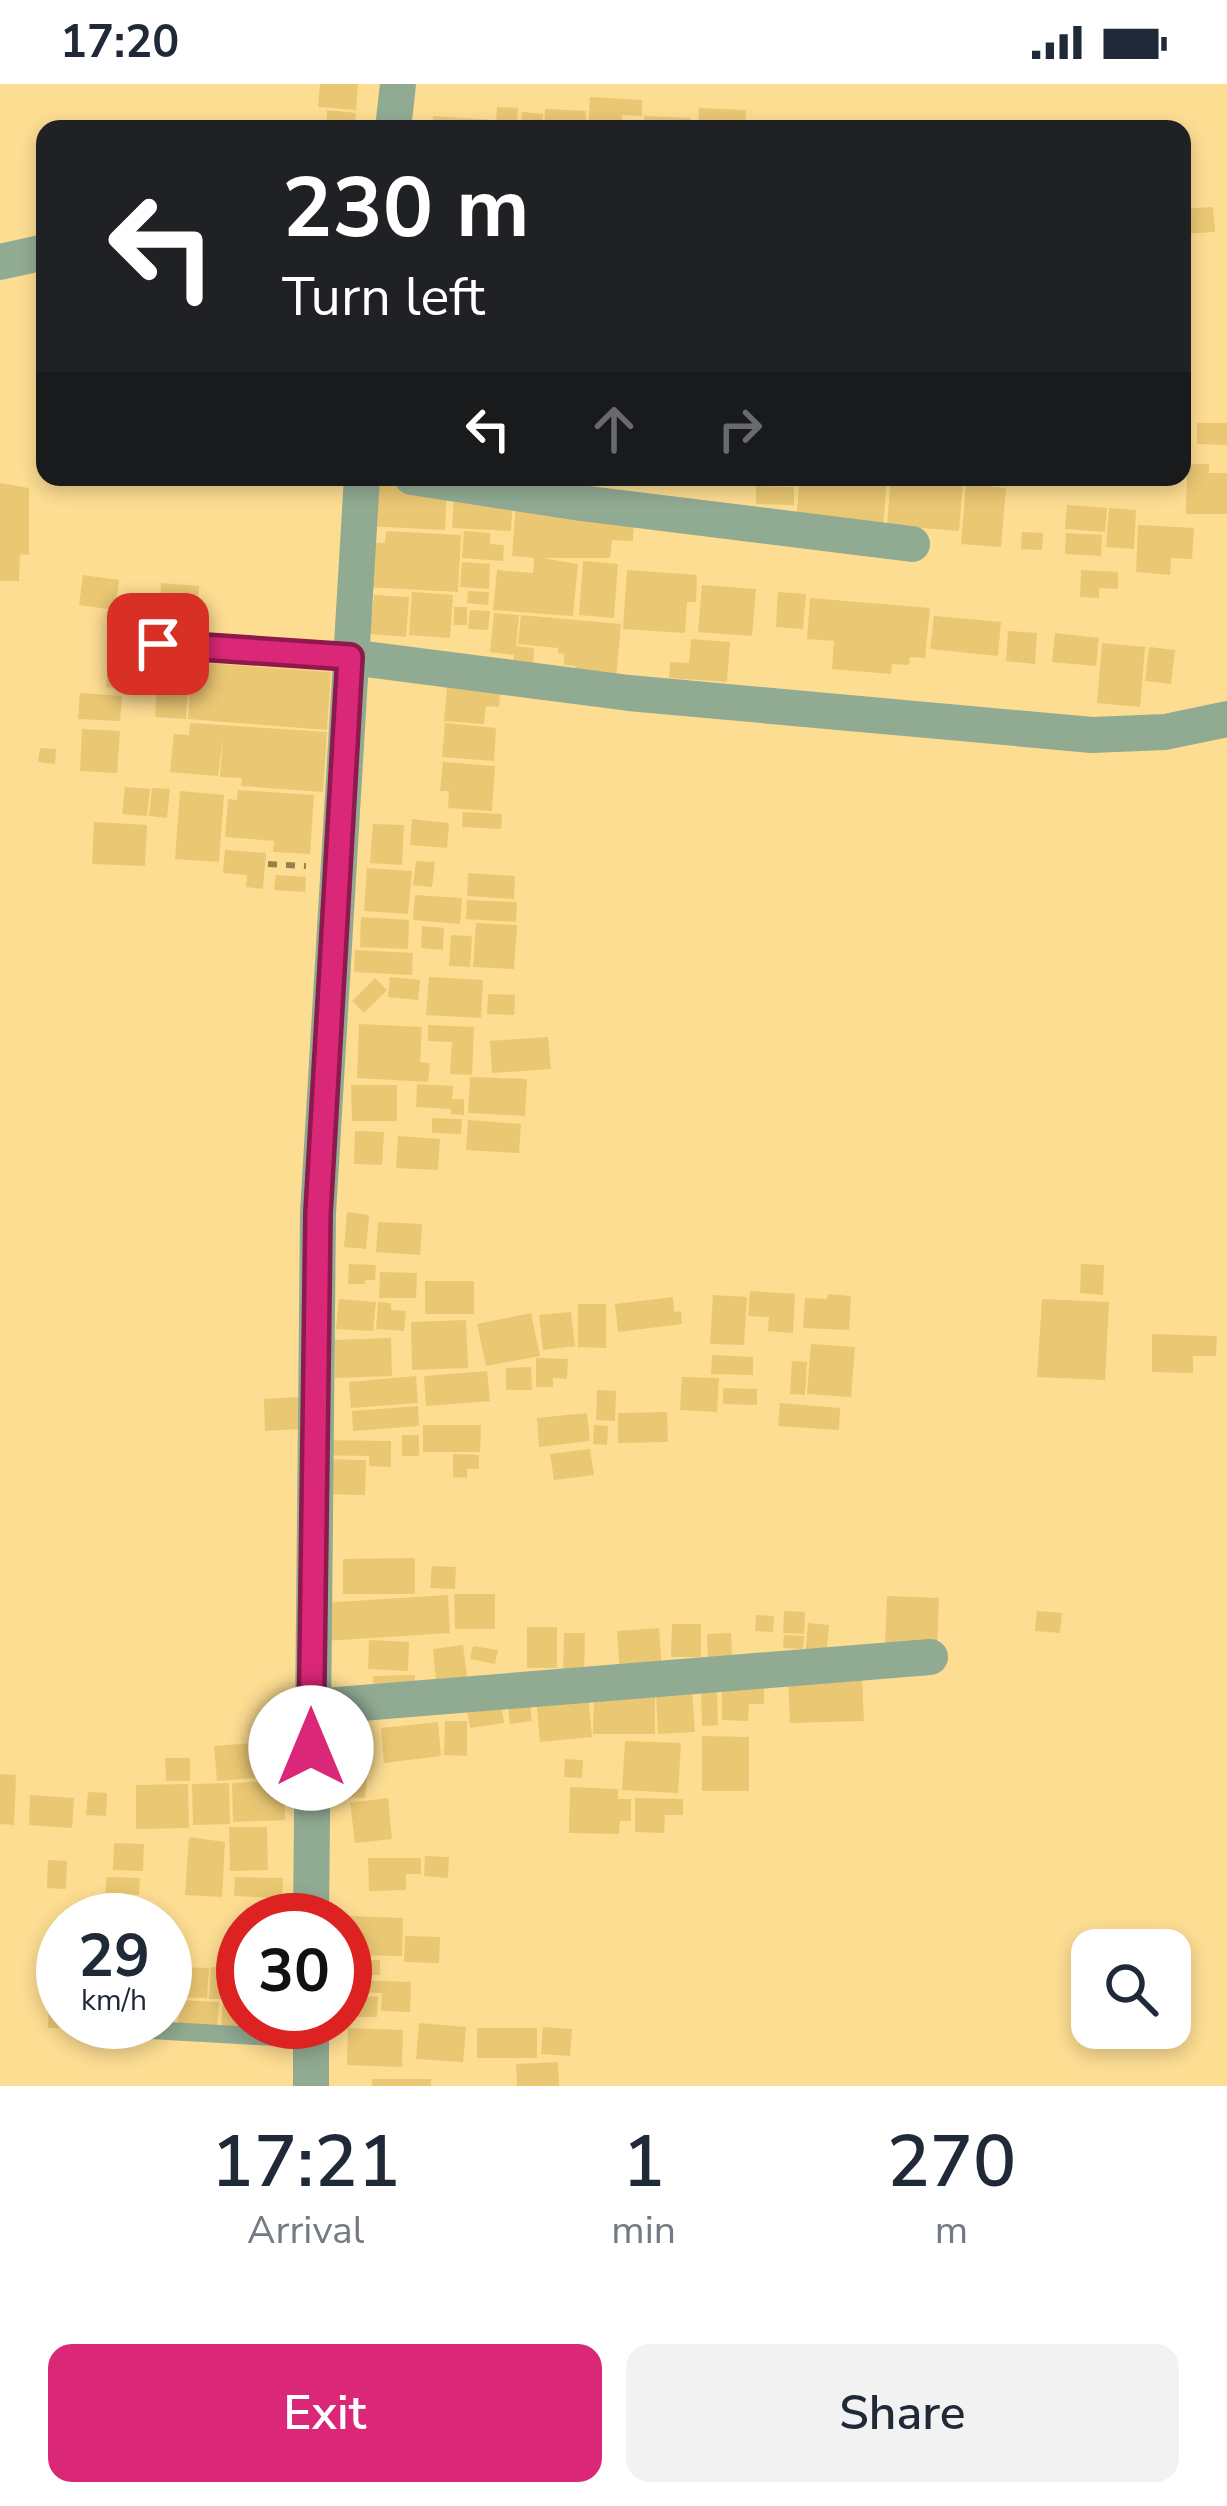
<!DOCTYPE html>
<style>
:root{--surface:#fff;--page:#f2f2f3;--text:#1f2937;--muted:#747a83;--accent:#db2777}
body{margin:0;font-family:"Nunito Sans",sans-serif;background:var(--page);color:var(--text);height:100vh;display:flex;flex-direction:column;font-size:45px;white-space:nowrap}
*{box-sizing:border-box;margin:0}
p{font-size:39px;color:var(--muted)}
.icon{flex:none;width:66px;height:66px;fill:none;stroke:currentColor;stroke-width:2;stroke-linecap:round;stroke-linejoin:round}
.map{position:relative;height:2002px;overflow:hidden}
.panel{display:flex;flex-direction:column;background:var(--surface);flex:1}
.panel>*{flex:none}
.guide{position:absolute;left:36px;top:36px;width:1155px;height:366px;border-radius:24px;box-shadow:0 6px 18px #0003;background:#202124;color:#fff;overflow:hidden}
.buttons{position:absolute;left:1071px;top:1845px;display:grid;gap:24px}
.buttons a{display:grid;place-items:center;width:120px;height:120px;border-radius:24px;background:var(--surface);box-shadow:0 6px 18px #0003;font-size:60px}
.speed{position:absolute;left:36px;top:1809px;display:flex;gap:24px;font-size:60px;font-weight:700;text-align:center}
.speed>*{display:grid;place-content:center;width:156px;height:156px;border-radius:50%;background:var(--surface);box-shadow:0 6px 18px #0003;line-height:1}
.speed small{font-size:30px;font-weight:400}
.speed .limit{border:18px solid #d22;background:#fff;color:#111}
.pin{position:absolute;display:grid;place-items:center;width:102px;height:102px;color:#fff;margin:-51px;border-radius:24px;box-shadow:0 6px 18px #0006}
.me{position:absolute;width:132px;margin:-66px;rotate:0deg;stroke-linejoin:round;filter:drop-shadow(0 0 9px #0008)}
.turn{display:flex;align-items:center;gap:42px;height:252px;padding:0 48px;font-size:54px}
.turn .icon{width:156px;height:156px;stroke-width:2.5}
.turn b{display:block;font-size:84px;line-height:102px}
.lanes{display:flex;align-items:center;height:114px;padding:0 48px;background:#0003;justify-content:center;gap:60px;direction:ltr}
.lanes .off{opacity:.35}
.eta{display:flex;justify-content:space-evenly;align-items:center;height:204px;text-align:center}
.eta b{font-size:72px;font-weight:600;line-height:84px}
.cta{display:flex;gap:24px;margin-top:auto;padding:24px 48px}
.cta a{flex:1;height:138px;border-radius:24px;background:var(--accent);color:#fff;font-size:48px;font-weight:600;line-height:138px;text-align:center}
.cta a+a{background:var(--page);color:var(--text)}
.status{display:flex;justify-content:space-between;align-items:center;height:84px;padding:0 60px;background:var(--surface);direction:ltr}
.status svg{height:33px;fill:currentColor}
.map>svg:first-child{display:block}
</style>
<div class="status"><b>17:20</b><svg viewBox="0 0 49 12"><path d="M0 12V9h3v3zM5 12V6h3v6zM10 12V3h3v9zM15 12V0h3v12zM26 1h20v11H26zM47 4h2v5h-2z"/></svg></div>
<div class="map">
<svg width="1227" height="2002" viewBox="0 0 1227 2002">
<rect width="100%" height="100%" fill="#fddd92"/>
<g fill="#eac773">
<polygon points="320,0 358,0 356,26 318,23"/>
<polygon points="590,13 642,16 642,32 622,31 621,45 588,45"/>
<polygon points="497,23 518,24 517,42 496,41"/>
<polygon points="699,24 746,26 745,45 698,45"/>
<polygon points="545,25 586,27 585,45 544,45"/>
<polygon points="327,26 356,29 355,45 326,45"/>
<polygon points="522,28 543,30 542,45 520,45"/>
<polygon points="433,32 494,36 493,45 432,45"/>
<polygon points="644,32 691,34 690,45 644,45"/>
<polygon points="1213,123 1215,148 1182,150 1182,125"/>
<polygon points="1197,339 1227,339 1227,361 1197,360"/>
<polygon points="1187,380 1209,380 1209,389 1227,389 1227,430 1186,430"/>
<polygon points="800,393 887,393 883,444 796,437"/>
<polygon points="891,393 963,399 959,447 887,441"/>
<polygon points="0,399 29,404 29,471 20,470 19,497 0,497"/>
<polygon points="966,400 1006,404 1001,463 961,460"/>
<polygon points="369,401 447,405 445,446 367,442"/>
<polygon points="756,402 794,403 794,421 756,420"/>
<polygon points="454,413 513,416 511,447 452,444"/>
<polygon points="516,417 634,433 633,457 612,456 610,474 542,474 578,480 573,532 493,526 497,486 533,489 534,474 512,472"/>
<polygon points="1067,421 1107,424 1105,448 1065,445"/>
<polygon points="1109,424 1136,426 1134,465 1106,463"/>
<polygon points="1138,441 1194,444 1192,475 1171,474 1170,491 1136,488"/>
<polygon points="386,447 461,451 458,508 365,503 368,458 385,459"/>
<polygon points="464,447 490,449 490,460 504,461 503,477 462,474"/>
<polygon points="1022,448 1043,449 1042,466 1021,465"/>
<polygon points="1066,449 1102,451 1101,472 1065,470"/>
<polygon points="583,477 618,480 614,534 579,531"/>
<polygon points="462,478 490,480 489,505 460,503"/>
<polygon points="627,486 697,491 696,518 687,518 685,549 623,545"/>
<polygon points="1081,486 1118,488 1118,505 1099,504 1099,514 1080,513"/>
<polygon points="83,491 119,496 115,526 79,521"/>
<polygon points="161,499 199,502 198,517 160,515"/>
<polygon points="702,501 756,505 752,552 698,548"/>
<polygon points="468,507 489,508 488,521 467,519"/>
<polygon points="412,508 453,511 450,554 409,551"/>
<polygon points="778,508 806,510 803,545 776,543"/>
<polygon points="374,511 409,513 406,553 370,550"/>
<polygon points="810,514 930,524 925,574 910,573 909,581 892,580 891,590 832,585 834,557 807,555"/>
<rect x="454" y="523" width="13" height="18"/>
<polygon points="470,526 490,527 488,546 468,545"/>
<polygon points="494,529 519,531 516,562 534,564 533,583 513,581 514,571 490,568"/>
<polygon points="521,531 621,540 616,594 574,590 575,582 564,581 564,570 558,569 558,564 518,560"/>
<polygon points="934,532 1001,538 998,572 930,565"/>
<polygon points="1008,547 1037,549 1035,580 1006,577"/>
<polygon points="1055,549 1099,554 1096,582 1052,578"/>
<polygon points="111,552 150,555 145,607 106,603"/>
<polygon points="691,555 730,558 727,598 669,594 670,578 689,579"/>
<polygon points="1102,559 1145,563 1140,623 1097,619"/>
<polygon points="1149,563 1175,566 1171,600 1145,597"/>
<polygon points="159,575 190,577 186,635 155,633"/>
<polygon points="192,578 331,588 327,646 188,635"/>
<polygon points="448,593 501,598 499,623 486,622 484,640 444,637"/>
<polygon points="80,609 122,612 120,637 78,635"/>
<polygon points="190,639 327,648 323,708 241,702 242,694 220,693 223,654 218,692 170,688 174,650 189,651"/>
<polygon points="445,639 496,644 494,677 442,673"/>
<polygon points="82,645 120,647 117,689 80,687"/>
<polygon points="40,664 56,665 55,680 38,678"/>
<polygon points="443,678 495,682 492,727 448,724 449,707 440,707"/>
<polygon points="125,703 150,705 147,732 122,730"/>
<polygon points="152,704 170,705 167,734 149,732"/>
<polygon points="238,706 314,711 310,770 273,768 274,757 225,753 228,715 237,716"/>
<polygon points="180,707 224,711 219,778 175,775"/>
<polygon points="463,728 502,730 501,745 462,743"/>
<polygon points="412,735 449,739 447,764 410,761"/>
<polygon points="94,738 147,741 145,782 92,780"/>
<polygon points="373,740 404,741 402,781 370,779"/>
<polygon points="225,766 266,769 263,805 246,803 247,791 223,789"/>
<polygon points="416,777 435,778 432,803 413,801"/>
<polygon points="367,784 412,787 408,830 364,827"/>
<polygon points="468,789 515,792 514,815 467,812"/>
<polygon points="276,791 306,793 305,808 274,806"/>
<polygon points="415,811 462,814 460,840 413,836"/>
<polygon points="467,816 517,818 516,838 466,835"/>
<polygon points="361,833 409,836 408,865 360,863"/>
<polygon points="476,839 517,841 514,885 473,883"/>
<polygon points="422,842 444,844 443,866 421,864"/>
<polygon points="451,851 472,852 470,883 449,882"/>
<polygon points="355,866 413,869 412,891 354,888"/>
<polygon points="390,893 420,896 418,916 388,913"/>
<polygon points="429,893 483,896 481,934 426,931"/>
<polygon points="375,894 387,906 364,929 352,917"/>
<polygon points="488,910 515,911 514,931 487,930"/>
<polygon points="359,940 422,943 420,978 430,979 428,998 357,994"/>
<polygon points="428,941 474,943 472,991 450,990 452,958 428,957"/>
<polygon points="548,953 551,985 492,989 490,957"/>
<polygon points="470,993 527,995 525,1032 468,1029"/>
<polygon points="417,1000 453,1002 452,1015 464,1015 464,1031 451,1030 451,1025 416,1023"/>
<polygon points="351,1001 397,1001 397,1037 352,1037"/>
<polygon points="432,1034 462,1035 461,1050 432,1049"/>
<polygon points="468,1036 521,1040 519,1069 466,1066"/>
<polygon points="355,1047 384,1048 382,1081 354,1080"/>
<polygon points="398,1052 440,1055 438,1086 396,1084"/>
<polygon points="347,1128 369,1131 366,1165 344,1163"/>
<polygon points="378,1138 422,1140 420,1171 376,1168"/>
<polygon points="349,1180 376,1181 375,1196 365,1196 365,1200 348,1200"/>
<polygon points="1081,1180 1104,1181 1103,1211 1080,1209"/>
<polygon points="380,1188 417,1189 416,1214 379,1214"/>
<rect x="425" y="1197" width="49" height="33"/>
<polygon points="750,1207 795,1210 793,1249 768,1247 769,1233 748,1232"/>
<polygon points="828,1210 851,1212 849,1246 803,1244 805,1214 827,1215"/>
<polygon points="713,1211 747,1213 744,1261 710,1260"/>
<polygon points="673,1213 674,1228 681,1227 682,1240 618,1248 615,1220"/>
<polygon points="339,1215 376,1218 373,1247 336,1245"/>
<polygon points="1042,1215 1109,1218 1105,1296 1037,1293"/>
<polygon points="378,1218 391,1219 391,1226 406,1227 404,1247 376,1245"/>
<polygon points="578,1220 606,1220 606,1264 578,1263"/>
<polygon points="571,1228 575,1262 543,1266 539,1231"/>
<polygon points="531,1229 540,1272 486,1282 477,1240"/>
<polygon points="466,1236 468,1284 412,1286 411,1238"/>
<polygon points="1152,1250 1217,1252 1216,1272 1193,1272 1193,1289 1152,1288"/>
<polygon points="391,1254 392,1292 335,1294 334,1256"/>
<polygon points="811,1260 855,1263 851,1313 807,1310"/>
<polygon points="712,1271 753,1273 753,1291 711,1290"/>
<polygon points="536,1274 568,1275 567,1295 553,1294 553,1303 536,1303"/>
<polygon points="792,1277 807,1278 805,1311 790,1310"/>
<polygon points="531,1283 532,1306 506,1306 506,1284"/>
<polygon points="487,1287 490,1317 426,1322 424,1292"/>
<polygon points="416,1292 418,1319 351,1324 349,1298"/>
<polygon points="682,1293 719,1294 717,1328 680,1326"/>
<polygon points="723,1304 757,1305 757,1321 723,1320"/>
<polygon points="597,1306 616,1307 615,1337 596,1336"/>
<polygon points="299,1313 301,1345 265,1347 264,1315"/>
<polygon points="780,1319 840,1324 839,1346 778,1342"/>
<polygon points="418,1322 419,1342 353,1347 352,1327"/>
<polygon points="667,1328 668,1358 618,1359 618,1329"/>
<polygon points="587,1329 590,1357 539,1363 537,1334"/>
<polygon points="423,1341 481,1341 480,1368 423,1368"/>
<polygon points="594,1341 608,1342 607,1361 593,1360"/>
<rect x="402" y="1351" width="17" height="21"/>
<polygon points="316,1356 391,1357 391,1383 369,1382 369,1372 315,1371"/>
<polygon points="590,1365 594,1391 554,1396 550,1370"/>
<polygon points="453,1370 479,1371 479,1385 467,1385 467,1394 453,1393"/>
<polygon points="317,1375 366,1376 365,1411 315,1410"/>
<polygon points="415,1474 415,1510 343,1510 343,1475"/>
<polygon points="432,1482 456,1483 455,1505 430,1504"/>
<polygon points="454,1510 495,1510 495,1545 455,1545"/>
<polygon points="448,1511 450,1549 324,1557 322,1519"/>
<polygon points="887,1512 939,1514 937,1566 885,1564"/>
<polygon points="784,1527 805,1528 804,1550 783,1549"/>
<polygon points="1037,1527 1062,1529 1060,1549 1035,1547"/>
<polygon points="756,1531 774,1532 773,1548 755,1547"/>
<polygon points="808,1539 829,1541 826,1574 805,1573"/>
<polygon points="672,1540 701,1540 701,1573 671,1573"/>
<rect x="527" y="1543" width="30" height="41"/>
<polygon points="659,1544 662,1588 620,1591 617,1547"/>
<polygon points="564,1549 585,1549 584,1590 563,1589"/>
<polygon points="731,1549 732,1572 708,1573 707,1550"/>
<polygon points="784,1551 804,1552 803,1565 783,1564"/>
<polygon points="369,1556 409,1558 408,1587 368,1585"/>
<polygon points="463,1561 467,1593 436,1597 433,1565"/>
<polygon points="473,1562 498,1566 495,1580 470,1575"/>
<polygon points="415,1591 415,1610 373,1610 373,1592"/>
<polygon points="862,1592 864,1637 790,1639 788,1596"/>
<polygon points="722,1599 764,1599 764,1620 749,1620 748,1637 722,1636"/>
<polygon points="701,1605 717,1605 718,1641 702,1642"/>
<polygon points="692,1606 695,1648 658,1650 656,1608"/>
<polygon points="588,1609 592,1653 540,1658 536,1613"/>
<polygon points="594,1609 655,1609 655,1650 593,1650"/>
<polygon points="529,1611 532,1637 510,1640 507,1614"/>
<polygon points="500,1615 504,1639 470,1644 466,1620"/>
<polygon points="445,1637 467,1637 467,1672 444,1671"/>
<polygon points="438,1638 441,1672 384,1679 381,1644"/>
<polygon points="702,1652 749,1653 749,1707 702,1707"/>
<polygon points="625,1657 681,1659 678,1709 622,1706"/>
<polygon points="254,1659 257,1694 217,1697 214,1662"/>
<polygon points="165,1674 190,1674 190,1697 166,1697"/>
<polygon points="565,1675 583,1676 582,1694 564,1693"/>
<polygon points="0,1690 16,1691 14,1741 0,1740"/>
<polygon points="332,1693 367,1693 365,1714 331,1713"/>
<polygon points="284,1697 285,1736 233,1738 232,1699"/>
<polygon points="229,1699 230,1740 193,1741 192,1700"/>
<polygon points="188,1700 189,1744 136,1745 136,1701"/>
<polygon points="570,1703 618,1705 618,1715 631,1715 631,1737 620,1737 619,1750 569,1749"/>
<polygon points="88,1708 107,1709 106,1732 86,1731"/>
<polygon points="30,1711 74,1714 72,1744 29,1741"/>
<polygon points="388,1714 392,1755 355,1759 350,1719"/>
<polygon points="635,1714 683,1715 683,1731 665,1731 664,1749 635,1748"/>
<polygon points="229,1743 267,1743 268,1786 230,1787"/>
<polygon points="189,1753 225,1758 222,1813 185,1811"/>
<polygon points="114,1759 144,1760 143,1787 113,1786"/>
<polygon points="425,1772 449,1773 448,1794 424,1792"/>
<polygon points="368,1774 421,1774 421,1790 406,1790 406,1806 369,1807"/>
<polygon points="48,1776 67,1777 66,1805 47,1804"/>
<polygon points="107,1793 140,1794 139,1811 105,1809"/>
<polygon points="235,1793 283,1794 282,1814 234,1812"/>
<polygon points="349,1832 403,1834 402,1872 348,1871"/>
<polygon points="405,1852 440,1853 439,1879 404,1878"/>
<polygon points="348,1876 380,1876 380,1891 347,1891"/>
<polygon points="176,1883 209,1884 207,1914 175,1913"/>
<polygon points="211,1883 227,1883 226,1911 221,1911 221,1915 209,1915"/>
<polygon points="355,1896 411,1898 410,1928 381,1927 382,1909 354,1908"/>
<polygon points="49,1904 63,1904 63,1938 91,1938 91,1945 48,1944"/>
<polygon points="354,1912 378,1913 377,1933 353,1933"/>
<polygon points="223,1913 243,1915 243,1938 278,1938 277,1947 221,1943"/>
<polygon points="180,1916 219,1918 217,1947 178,1944"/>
<polygon points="419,1939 466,1943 463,1978 416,1975"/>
<polygon points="543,1943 572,1945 570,1972 541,1970"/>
<polygon points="348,1944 403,1946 402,1983 347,1981"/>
<rect x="477" y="1944" width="60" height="30"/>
<polygon points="558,1978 559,2002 517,2002 516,1980"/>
<rect x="372" y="1995" width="59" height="7"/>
</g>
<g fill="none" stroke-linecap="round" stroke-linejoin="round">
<polyline stroke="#96804c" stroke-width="6" stroke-dasharray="9 9" stroke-linecap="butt" points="268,780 306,782"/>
<g stroke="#91ab93" stroke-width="18">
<polyline points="158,560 350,573"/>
<polyline points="97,1943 311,1955"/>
</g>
<g stroke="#91ab93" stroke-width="36">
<polyline points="393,45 398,0"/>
<polyline points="0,178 45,168"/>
<polyline points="412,393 581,419 912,460"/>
<polyline points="350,573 629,609 1092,651 1165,648 1227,635"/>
<polyline points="312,1623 930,1573"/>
<polyline points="311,1836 318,1129 362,393"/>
<polyline points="311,1938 311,2002"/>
</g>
</g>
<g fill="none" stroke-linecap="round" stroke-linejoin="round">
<g stroke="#8e194d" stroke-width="30">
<polyline id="route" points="158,560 350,573 318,1129 311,1664"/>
</g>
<use href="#route" stroke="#db2777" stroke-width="21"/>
</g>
</svg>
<div class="buttons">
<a><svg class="icon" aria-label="search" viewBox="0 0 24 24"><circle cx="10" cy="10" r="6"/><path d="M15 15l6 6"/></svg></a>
</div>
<div class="speed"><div>29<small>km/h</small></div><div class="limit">30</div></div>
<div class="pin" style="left:158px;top:560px;background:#d93025"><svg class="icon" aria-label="arrive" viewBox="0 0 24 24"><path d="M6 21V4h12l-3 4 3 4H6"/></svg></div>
<svg class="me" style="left:311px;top:1664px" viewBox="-20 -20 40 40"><circle r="19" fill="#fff"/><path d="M0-13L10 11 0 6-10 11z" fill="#db2777"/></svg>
<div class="guide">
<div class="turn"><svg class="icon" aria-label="left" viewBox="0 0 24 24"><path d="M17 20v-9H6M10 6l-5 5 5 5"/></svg><div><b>230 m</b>Turn left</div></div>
<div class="lanes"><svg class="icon" aria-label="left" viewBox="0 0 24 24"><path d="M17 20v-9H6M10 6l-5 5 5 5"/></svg><svg class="icon off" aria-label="ahead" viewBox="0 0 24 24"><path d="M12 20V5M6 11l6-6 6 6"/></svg><svg class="icon off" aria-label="right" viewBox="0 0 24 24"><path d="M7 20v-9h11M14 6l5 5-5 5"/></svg></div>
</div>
</div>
<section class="panel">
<div class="eta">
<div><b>17:21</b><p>Arrival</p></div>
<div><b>1</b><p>min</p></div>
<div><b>270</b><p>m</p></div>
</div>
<div class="cta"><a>Exit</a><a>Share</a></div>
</section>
